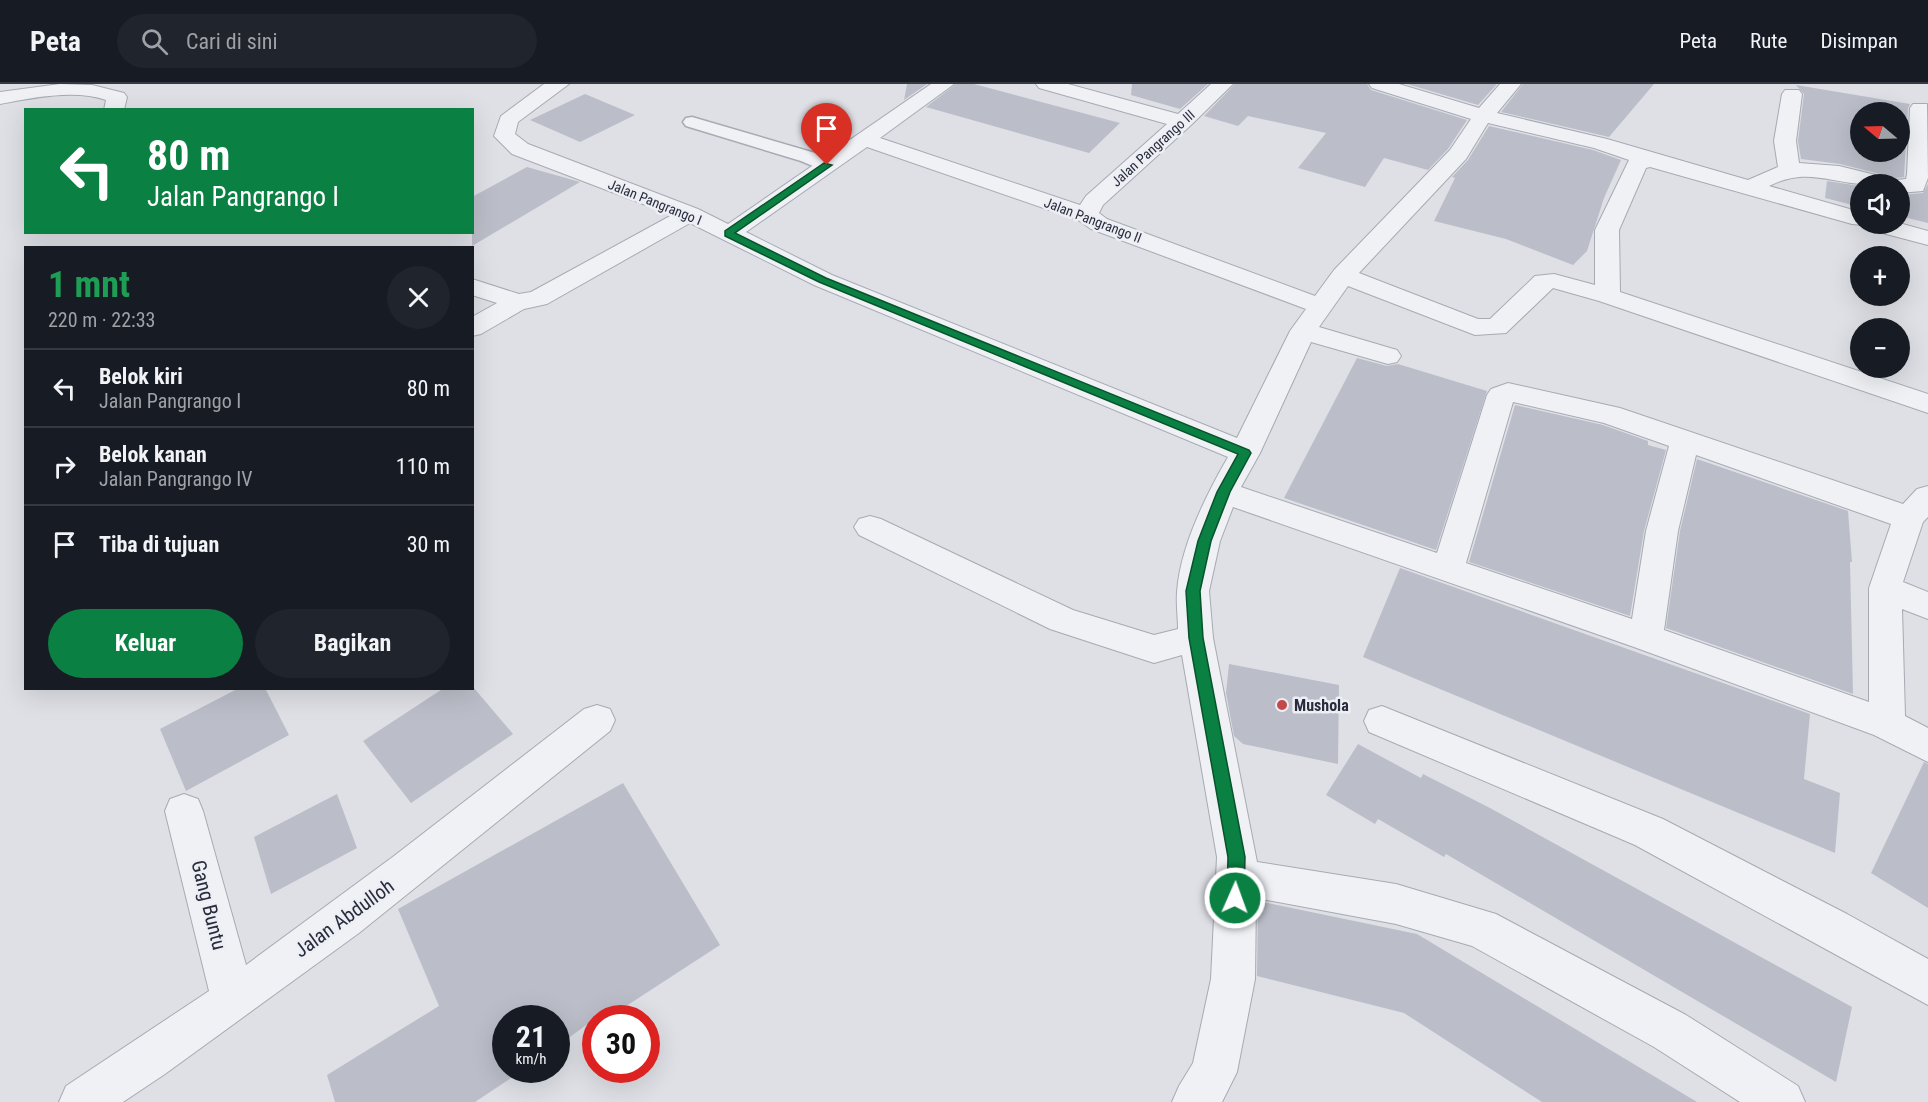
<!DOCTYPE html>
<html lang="id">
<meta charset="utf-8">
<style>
:root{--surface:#171b24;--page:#20242c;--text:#f1f3f6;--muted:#9ea1a6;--line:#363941;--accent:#0b8043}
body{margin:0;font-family:"Roboto Condensed",sans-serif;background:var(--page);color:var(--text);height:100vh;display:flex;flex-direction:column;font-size:22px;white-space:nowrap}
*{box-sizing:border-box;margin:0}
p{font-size:20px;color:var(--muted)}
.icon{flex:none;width:33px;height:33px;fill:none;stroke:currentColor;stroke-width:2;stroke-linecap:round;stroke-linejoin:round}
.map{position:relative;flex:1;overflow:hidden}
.side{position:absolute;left:24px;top:162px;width:450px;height:444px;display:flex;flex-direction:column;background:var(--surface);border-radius:0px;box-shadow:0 6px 24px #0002}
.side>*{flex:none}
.top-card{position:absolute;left:24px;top:24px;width:450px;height:126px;border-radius:0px;box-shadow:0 6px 24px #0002;background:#0b8043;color:#fff;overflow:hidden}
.needle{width:39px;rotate:289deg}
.tools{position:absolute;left:1850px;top:18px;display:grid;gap:12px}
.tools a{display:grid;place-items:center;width:60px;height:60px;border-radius:50%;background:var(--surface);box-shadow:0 6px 24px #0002;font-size:30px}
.speed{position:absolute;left:492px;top:921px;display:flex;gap:12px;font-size:30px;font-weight:700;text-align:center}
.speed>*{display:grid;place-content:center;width:78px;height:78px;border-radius:50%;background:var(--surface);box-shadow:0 6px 24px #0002;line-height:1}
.speed small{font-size:15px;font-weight:400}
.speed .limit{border:9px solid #d22;background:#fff;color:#111}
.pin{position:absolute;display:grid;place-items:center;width:51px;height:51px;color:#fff;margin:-62px -26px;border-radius:50% 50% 50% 0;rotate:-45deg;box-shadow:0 0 6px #0007}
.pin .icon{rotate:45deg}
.me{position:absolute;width:66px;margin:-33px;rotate:2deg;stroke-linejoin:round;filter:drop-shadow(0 0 4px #0008)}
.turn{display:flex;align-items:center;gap:21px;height:126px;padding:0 24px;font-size:27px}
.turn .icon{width:78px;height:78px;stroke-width:2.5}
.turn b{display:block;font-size:42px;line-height:51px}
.round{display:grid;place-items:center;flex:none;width:63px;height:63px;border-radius:32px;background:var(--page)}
.summary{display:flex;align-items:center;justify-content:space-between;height:102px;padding:0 24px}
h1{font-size:36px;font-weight:700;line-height:45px;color:#1e9e55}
.primary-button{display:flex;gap:12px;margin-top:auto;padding:12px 24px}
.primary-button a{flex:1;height:69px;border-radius:36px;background:var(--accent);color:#fff;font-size:24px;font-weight:700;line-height:69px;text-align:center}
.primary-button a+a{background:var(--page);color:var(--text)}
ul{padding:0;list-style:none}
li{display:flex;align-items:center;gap:18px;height:78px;padding:0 24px;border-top:2px solid var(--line)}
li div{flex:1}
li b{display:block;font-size:22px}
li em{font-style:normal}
header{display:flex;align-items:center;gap:36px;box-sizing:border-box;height:84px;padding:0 30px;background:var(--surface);border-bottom:2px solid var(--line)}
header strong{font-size:28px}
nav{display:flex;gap:33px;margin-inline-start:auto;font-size:21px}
.search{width:420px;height:54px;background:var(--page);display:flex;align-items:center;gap:15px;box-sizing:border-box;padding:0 21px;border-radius:33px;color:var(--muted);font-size:22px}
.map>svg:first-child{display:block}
</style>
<header>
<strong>Peta</strong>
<div class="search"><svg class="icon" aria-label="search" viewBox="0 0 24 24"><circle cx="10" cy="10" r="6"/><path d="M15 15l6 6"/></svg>Cari di sini</div>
<nav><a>Peta</a><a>Rute</a><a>Disimpan</a></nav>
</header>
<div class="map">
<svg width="1928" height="1018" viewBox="0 0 1928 1018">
<rect width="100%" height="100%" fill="#dee0e6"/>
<g fill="#bbbec8" fill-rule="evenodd">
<polygon points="907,0 927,0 904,16"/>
<polygon points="956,0 974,0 1120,39 1089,69 926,23"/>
<polygon points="1132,0 1208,0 1180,25 1131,11"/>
<polygon points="1235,0 1367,0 1371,6 1467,36 1448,65 1428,86 1384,74 1365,103 1298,84 1326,49 1248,32 1238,42 1204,32"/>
<polygon points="1407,0 1497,0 1478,21"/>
<polygon points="1523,0 1654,0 1609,53 1501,28"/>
<path d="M1796,1L1910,20L1908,24L1904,93L1896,94L1840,80L1801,75L1798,57L1804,10ZM1860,28H1899V68H1860Z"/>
<polygon points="585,10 635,31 580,58 530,36"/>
<polygon points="1489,42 1593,66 1621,76 1604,114 1587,167 1573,181 1506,155 1434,137 1455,94 1452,93 1468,76"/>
<polygon points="527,83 580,98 472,162 472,113"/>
<polygon points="1827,97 1860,102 1860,123 1825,114"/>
<polygon points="1928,100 1928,139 1899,132 1899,111 1923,109"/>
<polygon points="1357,274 1387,282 1398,280 1487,307 1436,466 1284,414"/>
<polygon points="1515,321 1603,341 1648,357 1648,361 1666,366 1644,447 1630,532 1469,478"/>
<polygon points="1697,375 1848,427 1852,478 1850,478 1853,610 1666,544 1680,447"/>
<polygon points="1400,484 1810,630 1804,695 1840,709 1835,769 1363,573"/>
<polygon points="1229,580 1339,601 1338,680 1243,660 1234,652 1226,609"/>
<polygon points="239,604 265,604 289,651 186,707 160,645"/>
<polygon points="444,604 474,604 513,650 411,719 363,657"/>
<polygon points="1358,660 1421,694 1423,690 1490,724 1852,923 1836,998 1446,770 1444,773 1378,735 1375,740 1326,711"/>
<polygon points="1924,678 1928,680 1928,824 1871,789"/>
<polygon points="623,699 720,861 617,928 615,923 596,934 556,963 556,934 506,934 506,986 523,986 475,1018 335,1018 327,991 439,922 398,825"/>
<polygon points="337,710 357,764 271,810 254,753"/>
<polygon points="1258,817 1417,850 1697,1018 1542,1018 1404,929 1257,892"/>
</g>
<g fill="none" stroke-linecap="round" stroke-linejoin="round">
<g stroke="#a7aab3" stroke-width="3">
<polygon id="service" points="692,33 815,69 834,77 836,81 834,85 820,85 801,77 686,42 683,38 686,34"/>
</g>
<g stroke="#a7aab3" stroke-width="2">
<g id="minor">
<path d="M60,0L92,1L124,9L127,13L124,26H104L106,16C74,5 33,14 0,20V8Z"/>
<path d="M544,0H569L518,38L515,50L528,60L698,125L728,140L931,0H954L880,54L1080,121L1086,112L1167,40L1039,4L1036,0H1068L1178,30L1211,0H1233L1190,42L1103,121L1099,129L1107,135L1315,212L1334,186L1450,66L1471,35L1372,4L1369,0H1399L1479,24L1500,0H1521L1497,29L1607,55L1748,96L1778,83L1774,57L1782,10L1785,6H1799L1802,10L1796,57L1799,79L1839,82L1896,96L1906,95L1907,90L1910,24L1913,20H1927L1928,94L1923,107L1899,109V100C1887,100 1873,102 1861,100C1826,97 1804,84 1769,102L1860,128V140L1899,139L1928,147V161L1867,145L1864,141L1852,140L1650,83L1646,84L1619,146L1620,208L1928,310V329L1599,217L1553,204L1506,249L1475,251L1348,202L1319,243L1397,266L1401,272L1397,278L1388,280L1311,258L1260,369L1241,403L1437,469L1487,311L1491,305L1508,299L1620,324L1903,420L1917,405L1928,402V433L1923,438L1903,498L1928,508V535L1902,525L1905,632L1928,644V678L1874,651L1634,563L1233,423L1220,457L1209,507L1213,554L1257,778L1396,800L1496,830L1686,931L1798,1002L1805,1018H1740L1654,963L1472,862L1396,840L1256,814L1255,895L1237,988L1222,1018H1172L1179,1002L1193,979L1211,895L1217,773L1182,571L1154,579L1050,545L859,451L854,443L859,435L870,432L881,435L1073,526L1154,551L1178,545C1178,533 1176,520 1177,508C1180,463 1206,411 1228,373L814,201L690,139L547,220L524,225L481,250L472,252V233L497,219L472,211V195L519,210L531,208L672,131L512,70L494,52L501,32ZM1488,39L1594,64L1629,76L1595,146V201L1554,190L1535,192L1490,235H1478L1359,189L1466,75ZM867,63L1078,136L1091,145L1306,225L1290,247L1237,354L832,191L746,148ZM1513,318L1604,339L1669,362L1646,447L1632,535L1466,479ZM1696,371L1891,440L1869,504V618L1664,546L1678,447Z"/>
<polygon points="597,621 610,625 615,636 610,647 359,849 165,990 123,1018 59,1018 66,1002 209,907 165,727 170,715 184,710 198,715 203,727 246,881 394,772 584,625"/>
<polygon points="1382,622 1663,735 1847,830 1928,875 1928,921 1635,761 1369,648 1364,637 1369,626"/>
</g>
</g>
<use href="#service" fill="#f0f1f5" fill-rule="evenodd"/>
<use href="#minor" fill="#f0f1f5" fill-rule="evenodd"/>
</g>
<polygon fill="#0b8043" stroke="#07532c" stroke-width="1.5" points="824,79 832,81 735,149 826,194 1249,366 1251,369 1230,408 1211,457 1200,507 1203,554 1245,773 1244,814 1241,819 1235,822 1229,819 1227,814 1228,773 1189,554 1186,507 1198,457 1217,408 1238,370 819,198 725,152 725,147"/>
<circle fill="#c34a4a" stroke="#edeff4" stroke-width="2" cx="1282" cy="621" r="6"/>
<g text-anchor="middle" stroke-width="5" stroke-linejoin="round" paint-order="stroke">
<g font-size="14" fill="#282c3c" stroke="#edeff4">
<text transform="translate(1153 64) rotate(-42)" y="5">Jalan Pangrango III</text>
<text transform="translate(655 118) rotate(22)" y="5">Jalan Pangrango I</text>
<text transform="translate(1093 136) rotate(21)" y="5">Jalan Pangrango II</text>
</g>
<g font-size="16" font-weight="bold" fill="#282c3c" stroke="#edeff4" text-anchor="start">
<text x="1294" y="627">Mushola</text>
</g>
<g font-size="20" fill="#282c3c" stroke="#edeff4">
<text transform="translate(209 821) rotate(76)" y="7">Gang Buntu</text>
<text transform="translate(344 834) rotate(-36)" y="7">Jalan Abdulloh</text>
</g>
</g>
</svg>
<div class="tools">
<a><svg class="needle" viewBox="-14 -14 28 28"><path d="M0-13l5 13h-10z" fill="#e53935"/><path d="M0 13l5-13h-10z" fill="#9ea1a6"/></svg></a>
<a><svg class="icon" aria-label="sound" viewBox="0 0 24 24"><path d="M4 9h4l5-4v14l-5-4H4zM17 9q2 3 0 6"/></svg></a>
<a>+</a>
<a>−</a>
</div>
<div class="speed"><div>21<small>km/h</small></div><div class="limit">30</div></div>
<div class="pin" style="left:827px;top:81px;background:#d93025"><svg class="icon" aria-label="arrive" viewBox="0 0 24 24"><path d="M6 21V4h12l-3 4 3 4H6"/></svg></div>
<svg class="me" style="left:1235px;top:814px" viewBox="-20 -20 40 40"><circle r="17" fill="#0b8043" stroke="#fff" stroke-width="3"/><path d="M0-11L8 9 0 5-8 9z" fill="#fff"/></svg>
<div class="top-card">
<div class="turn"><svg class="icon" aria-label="left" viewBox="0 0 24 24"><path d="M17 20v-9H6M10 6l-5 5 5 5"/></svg><div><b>80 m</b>Jalan Pangrango I</div></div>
</div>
<section class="side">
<div class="summary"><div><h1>1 mnt</h1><p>220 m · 22:33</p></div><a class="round"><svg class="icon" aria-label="close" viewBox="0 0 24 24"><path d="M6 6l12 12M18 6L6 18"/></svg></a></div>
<ul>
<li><svg class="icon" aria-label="left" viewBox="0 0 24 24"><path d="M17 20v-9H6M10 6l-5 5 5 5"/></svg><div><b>Belok kiri</b><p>Jalan Pangrango I</p></div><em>80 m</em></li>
<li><svg class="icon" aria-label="right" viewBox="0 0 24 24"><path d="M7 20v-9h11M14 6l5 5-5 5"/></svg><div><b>Belok kanan</b><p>Jalan Pangrango IV</p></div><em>110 m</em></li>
<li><svg class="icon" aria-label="arrive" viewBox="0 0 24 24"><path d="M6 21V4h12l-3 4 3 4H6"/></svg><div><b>Tiba di tujuan</b></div><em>30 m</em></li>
</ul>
<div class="primary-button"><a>Keluar</a><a>Bagikan</a></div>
</section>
</div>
